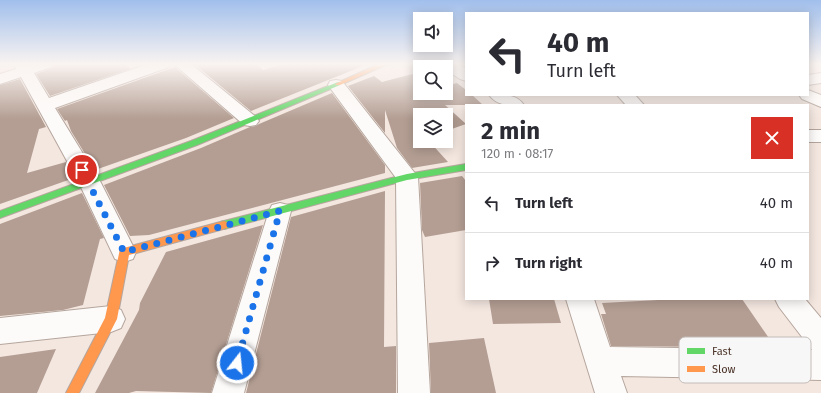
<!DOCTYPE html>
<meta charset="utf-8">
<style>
:root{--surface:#fff;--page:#f2f2f3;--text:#2b2b33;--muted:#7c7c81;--line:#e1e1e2}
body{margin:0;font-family:"Fira Sans",sans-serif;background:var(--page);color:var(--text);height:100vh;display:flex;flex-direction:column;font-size:15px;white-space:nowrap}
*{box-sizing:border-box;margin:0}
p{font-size:13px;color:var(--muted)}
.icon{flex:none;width:22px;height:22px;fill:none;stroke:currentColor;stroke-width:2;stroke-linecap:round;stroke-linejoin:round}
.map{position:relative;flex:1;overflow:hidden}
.panel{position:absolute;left:465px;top:104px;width:344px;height:196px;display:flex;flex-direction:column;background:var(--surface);border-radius:0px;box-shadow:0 2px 10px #0003}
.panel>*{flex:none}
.hud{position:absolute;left:465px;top:12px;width:344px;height:84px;border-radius:0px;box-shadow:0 2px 10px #0003;background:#fff;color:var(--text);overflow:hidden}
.controls{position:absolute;left:413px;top:12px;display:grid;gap:8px}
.controls a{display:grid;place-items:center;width:40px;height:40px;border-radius:0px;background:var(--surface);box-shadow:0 2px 10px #0003;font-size:20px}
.pin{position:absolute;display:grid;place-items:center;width:34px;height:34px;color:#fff;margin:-17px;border:2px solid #fff;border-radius:50%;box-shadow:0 1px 4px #0007}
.me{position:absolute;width:44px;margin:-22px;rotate:16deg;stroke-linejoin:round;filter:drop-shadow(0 0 3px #0008)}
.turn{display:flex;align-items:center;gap:14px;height:84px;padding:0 16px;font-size:18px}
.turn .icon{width:52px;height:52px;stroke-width:2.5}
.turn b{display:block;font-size:28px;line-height:34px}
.round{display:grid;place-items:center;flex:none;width:42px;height:42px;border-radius:0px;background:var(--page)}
.overview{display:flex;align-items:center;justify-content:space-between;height:68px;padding:0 16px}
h1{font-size:24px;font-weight:700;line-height:30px}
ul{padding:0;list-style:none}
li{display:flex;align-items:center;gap:12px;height:60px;padding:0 16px;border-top:1px solid var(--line)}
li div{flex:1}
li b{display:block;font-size:15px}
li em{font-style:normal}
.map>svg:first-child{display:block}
</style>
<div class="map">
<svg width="821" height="393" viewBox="0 0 821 393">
<rect width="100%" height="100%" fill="#f4e7e0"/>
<g fill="#b49e93">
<polygon points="54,64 127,64 130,69 50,96 36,74 52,68"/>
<polygon points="194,64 257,64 263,70 282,64 361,64 363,66 251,111"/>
<polygon points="175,67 234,118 186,138 95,170 71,131 67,120 65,121 57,109"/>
<polygon points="420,72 420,94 446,93 446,86 457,83 466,90 466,95 472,95 483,105 445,105 466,124 446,131 446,115 420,115 420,141 429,141 448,162 412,168 397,148 385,110 385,133 348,86 374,76 382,82"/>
<polygon points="20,79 46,127 39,129 27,173 66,162 74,178 0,204 0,85"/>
<polygon points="332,93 385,165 385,173 149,235 130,236 104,185 201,148 250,127 256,126 259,124"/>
<polygon points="462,176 466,181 466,230 425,237 422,230 420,183"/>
<polygon points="385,191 384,347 396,346 396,393 246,393 291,217"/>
<polygon points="82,193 104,238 100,239 83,305 63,310 0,316 0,224"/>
<polygon points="263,225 211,393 136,391 129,393 95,393 139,310 140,303 166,252"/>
<polygon points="489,299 554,299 561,323 493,324"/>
<polygon points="677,299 742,299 773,344 720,347 611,346 601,314 606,314 602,303"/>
<polygon points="484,338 496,393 431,393 429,343"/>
<polygon points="56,349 37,393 0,393 0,357"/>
</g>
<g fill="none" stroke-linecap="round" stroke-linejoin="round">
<g stroke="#b5a69d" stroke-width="2">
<g id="street">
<polygon points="14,64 53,64 51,67 34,73 49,98 148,64 171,64 169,67 55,108 101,183 136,252 133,259 124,262 115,259 79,183 21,77 0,84 0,74 16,69"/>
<polygon points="174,64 191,64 256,117 259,121 256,125 250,126 244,125"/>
<polygon points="440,64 459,64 466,69 466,81 460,79 446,70 446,67 441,67"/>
<polygon points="821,73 821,83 808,85 808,75"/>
<polygon points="336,80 342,81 418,177 430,393 398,393 396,178 328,85 330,81"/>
<polygon points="808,90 821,95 821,107 802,99 799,95 808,95"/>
<path d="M489,95C502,95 516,93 524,105C511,105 498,107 489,95Z"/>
<polygon points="617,95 635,95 644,105 626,105"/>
<rect x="808" y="130" width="13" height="12"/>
<polygon points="280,203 288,205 291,211 244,393 212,393 269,211 272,205"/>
<polygon points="566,299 594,299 610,347 812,350 779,307 775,299 805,299 821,318 821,380 621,376 627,393 595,393"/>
<polygon points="111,306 121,310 125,319 121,328 111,332 0,344 0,318"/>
</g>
</g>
<g stroke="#b5a69d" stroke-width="2">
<g id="fast">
<polygon points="338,82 340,83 340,85 197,145 0,218 0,211 191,141"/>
<polygon points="466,164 466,170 407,180 224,229 221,228 219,225 221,222 224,221 407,174"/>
</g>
</g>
<g stroke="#b5a69d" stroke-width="2">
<g id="slow">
<polygon points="379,64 388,64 340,85 336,85 335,84"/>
<polygon points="224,221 227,222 229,225 227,228 129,255 117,319 79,393 66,393 105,318 120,249"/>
</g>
</g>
<use href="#street" fill="#fdfbfa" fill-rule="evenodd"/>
<use href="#fast" fill="#63d668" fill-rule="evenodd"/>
<use href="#slow" fill="#ff974d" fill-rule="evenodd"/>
</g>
<linearGradient id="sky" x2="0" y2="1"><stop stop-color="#a1bfec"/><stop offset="0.54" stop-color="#faf4f1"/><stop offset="1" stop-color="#faf4f1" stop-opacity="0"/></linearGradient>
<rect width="821" height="119" fill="url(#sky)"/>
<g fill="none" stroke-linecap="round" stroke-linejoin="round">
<polyline stroke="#1a73e8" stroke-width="7" stroke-dasharray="0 12.6" points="82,170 124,252 280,211 237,363"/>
</g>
<rect x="679" y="337" width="132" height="46" rx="6" fill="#f7f7f7" stroke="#c3bcb9" stroke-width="1"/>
<rect x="687" y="348" width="18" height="6" fill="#63d668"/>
<rect x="687" y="366" width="18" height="6" fill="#ff974d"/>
<g font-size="11" fill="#4b3328">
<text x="712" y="355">Fast</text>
<text x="712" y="373">Slow</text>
</g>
</svg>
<div class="controls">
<a><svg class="icon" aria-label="sound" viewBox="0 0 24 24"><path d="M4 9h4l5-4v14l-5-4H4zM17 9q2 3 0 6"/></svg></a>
<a><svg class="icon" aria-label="search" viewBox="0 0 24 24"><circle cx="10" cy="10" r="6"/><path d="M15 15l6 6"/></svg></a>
<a><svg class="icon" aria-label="layers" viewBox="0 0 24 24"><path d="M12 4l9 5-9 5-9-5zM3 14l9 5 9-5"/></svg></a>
</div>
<div class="pin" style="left:82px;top:170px;background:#d93025"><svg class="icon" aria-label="arrive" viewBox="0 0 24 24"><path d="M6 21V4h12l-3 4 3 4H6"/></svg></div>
<svg class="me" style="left:237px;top:363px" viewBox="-20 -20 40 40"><circle r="17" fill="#1a73e8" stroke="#fff" stroke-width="3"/><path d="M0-11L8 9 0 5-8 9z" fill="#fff"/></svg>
<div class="hud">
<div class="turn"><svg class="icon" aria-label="left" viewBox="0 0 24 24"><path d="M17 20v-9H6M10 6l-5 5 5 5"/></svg><div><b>40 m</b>Turn left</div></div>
</div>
<section class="panel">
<div class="overview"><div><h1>2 min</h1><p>120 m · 08:17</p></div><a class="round" style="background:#d93025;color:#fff"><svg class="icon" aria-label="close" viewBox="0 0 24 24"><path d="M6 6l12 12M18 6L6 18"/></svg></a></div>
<ul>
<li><svg class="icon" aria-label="left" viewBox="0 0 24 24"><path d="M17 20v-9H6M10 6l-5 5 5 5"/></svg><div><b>Turn left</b></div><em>40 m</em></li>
<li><svg class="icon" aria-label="right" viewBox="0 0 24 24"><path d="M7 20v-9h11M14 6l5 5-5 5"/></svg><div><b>Turn right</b></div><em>40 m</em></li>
</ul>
</section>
</div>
